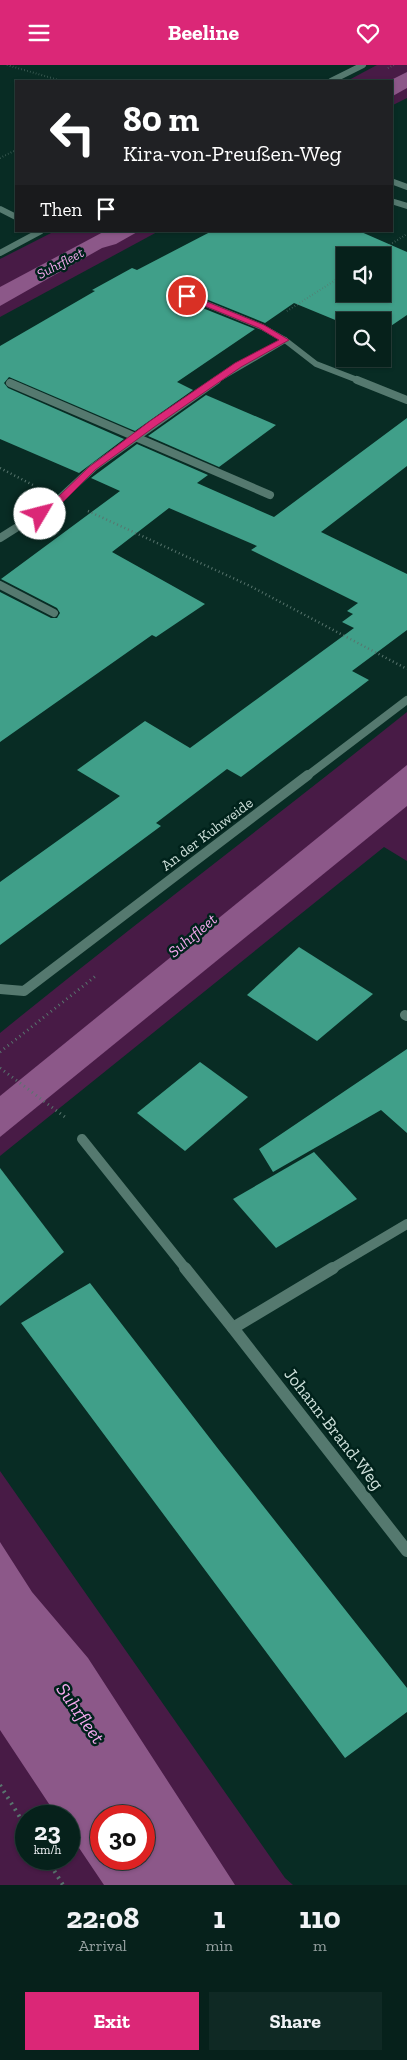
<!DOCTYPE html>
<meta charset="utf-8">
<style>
:root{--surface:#06211b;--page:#0f2924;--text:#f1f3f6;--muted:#98a3a3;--line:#273e3a;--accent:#db2777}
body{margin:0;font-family:"Zilla Slab",serif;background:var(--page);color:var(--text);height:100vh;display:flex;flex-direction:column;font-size:19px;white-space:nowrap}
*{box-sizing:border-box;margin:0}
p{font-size:16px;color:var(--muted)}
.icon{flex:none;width:28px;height:28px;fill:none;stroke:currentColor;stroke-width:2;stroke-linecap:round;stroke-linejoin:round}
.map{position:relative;height:1820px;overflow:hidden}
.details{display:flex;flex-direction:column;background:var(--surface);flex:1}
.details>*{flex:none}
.top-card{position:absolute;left:15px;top:15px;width:378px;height:152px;border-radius:0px;box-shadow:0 1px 4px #0004,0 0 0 1px var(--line);background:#202124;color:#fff;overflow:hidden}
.fabs{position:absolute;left:336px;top:182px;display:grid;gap:10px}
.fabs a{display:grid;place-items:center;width:55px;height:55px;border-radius:0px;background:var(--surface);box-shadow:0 1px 4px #0004,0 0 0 1px var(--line);font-size:25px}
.speed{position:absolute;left:15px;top:1740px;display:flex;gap:10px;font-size:25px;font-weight:700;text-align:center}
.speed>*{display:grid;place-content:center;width:65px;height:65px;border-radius:50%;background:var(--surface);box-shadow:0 1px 4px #0004,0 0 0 1px var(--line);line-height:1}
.speed small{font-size:12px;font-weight:400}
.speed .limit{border:8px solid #d22;background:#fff;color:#111}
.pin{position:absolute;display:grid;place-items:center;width:42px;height:42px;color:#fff;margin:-21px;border:2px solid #fff;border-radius:50%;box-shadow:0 1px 5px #0007}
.me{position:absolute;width:55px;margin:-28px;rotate:53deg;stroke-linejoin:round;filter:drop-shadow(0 0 4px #0008)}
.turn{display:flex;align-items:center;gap:18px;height:105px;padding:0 25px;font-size:22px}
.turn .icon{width:65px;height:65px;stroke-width:2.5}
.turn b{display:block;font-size:35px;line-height:42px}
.then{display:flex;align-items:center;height:48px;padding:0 25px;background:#0003;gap:10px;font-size:19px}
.eta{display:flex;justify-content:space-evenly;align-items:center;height:85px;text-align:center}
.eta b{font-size:30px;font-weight:700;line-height:35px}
.primary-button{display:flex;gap:10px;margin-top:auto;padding:10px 25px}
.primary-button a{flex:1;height:58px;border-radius:0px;background:var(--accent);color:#fff;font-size:20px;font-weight:700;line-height:58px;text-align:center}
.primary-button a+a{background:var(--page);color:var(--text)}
header{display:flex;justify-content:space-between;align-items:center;height:65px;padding:0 25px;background:var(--accent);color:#fff;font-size:22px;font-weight:700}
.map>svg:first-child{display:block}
</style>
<header><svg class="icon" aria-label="menu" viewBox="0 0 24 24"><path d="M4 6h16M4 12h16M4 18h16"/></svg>Beeline<svg class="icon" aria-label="heart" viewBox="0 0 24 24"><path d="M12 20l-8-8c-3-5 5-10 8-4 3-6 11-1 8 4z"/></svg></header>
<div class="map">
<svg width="407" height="1820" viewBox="0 0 407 1820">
<rect width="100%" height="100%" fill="#082c24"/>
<g fill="#481b46" fill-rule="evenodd">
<polygon points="377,0 407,0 407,33 391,41 391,16 347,16"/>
<polygon points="55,166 159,166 0,252 0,194"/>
<path d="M407,647V796L384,782L0,1091V968C134,859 272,755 407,647Z"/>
<path d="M0,1406L285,1813L293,1820H0ZM26,1751H69V1794H26ZM101,1751H144V1794H101Z"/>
</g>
<g fill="#8c5889" fill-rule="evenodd">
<polygon points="407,7 407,23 391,32 391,16 389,16"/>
<polygon points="105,166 139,166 116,179 102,183 0,241 0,222"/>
<polygon points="407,700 407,741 0,1072 0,1031"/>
<path d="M0,1477L32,1527L88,1593L235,1820H104L69,1768V1751H57L0,1665ZM101,1751H144V1794H101Z"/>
</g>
<g fill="#409f89" fill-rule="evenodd">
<path d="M212,166H359L407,187V250L382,267V256H345V259L294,238L265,258L186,226L182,231L185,236L255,264L177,317L193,325L135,366L9,312L4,318L8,323L124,374L79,408L0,374V281L95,226L92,225L132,203L137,205ZM345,191H382V229H345Z"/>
<polygon points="206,330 276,360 219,402 148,371"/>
<polygon points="407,353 407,401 321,467 407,509 407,565 352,606 369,615 241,712 227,704 156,758 161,761 0,880 0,817 120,731 77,705 145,656 190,683 354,563 342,557 353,549 347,546 358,538 251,485 257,481 169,443 112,487 205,539 156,572 152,570 0,677 0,527 51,553 57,553 60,548 57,543 1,514 120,426 91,413 137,379 208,410 197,418 274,452"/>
<polygon points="299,882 373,929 317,976 247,930"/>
<polygon points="407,984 407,1068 381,1045 273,1107 259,1084"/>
<polygon points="200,997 248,1032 185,1086 137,1048"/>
<polygon points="314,1087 357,1134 276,1183 233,1134"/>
<polygon points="0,1103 64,1187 0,1241"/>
<polygon points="90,1218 219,1385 407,1623 407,1647 345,1693 21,1258"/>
</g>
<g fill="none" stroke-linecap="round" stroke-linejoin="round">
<g stroke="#58756e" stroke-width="2" stroke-dasharray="0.5 2.5" stroke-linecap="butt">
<polyline points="7,0 62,16"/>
<polyline points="388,3 394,0"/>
<polyline points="0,93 16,85"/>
<polyline points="372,191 407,169"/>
<polyline points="287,246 345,209"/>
</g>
<g stroke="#58756e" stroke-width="2.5" stroke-dasharray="1 3" stroke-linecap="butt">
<polyline points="0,403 33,420"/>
<polyline points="88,446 250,521 407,604"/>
</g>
<g stroke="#58756e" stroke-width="3" stroke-dasharray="1 4" stroke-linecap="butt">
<polyline points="0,987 97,910"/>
<polyline points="0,1003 65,1052"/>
</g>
<g stroke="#58756e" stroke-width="4" stroke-dasharray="2 5" stroke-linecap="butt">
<polyline points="0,1720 26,1762"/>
<polyline points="47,1794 63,1820"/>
</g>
<g stroke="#55796f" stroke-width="6">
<polyline points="331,16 363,0"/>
<polyline points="391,116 407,122"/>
<polyline points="391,136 407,141"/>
<polyline points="0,144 16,152"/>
<polyline points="0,188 41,166"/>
<polyline points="187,231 262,262 285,275 215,316"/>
<polyline points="285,275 316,299 360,316"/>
</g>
<g stroke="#55796f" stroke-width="8">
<polyline points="357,315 407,335"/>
<polyline points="10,318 270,430"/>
<polyline points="0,473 54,439 94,402 217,315"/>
<polyline points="0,520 54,548"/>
<polyline points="307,711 407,635"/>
</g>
<g stroke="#55796f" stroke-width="10">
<polyline points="0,924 24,926 308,710"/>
<polyline points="405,950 407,951"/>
<polyline points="82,1074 186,1204"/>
<polyline points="331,1204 407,1159"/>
</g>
<g stroke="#55796f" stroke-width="12">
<polyline points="185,1203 233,1263"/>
<polyline points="333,1203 233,1263 407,1486"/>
</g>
</g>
<polygon fill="#db2777" stroke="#8e194d" points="185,230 190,230 264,260 289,275 241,302 157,360 95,405 64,436 43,451 37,451 37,447 58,432 89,402 150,356 235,298 279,275 259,263 185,233"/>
<g text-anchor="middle" stroke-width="5" stroke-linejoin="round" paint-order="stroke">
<g font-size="14" font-style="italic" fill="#f5a9ef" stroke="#00221b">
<text transform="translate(60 198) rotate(-28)" y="5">Suhrfleet</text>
</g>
<g font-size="15" fill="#cee1db" stroke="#00221b">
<text transform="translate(207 769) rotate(-37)" y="5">An der Kuhweide</text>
</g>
<g font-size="16" font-style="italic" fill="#f5a9ef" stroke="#00221b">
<text transform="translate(192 870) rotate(-40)" y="6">Suhrfleet</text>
</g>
<g font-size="18" fill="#cee1db" stroke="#00221b">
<text transform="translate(334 1364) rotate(52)" y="6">Johann-Brand-Weg</text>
</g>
<g font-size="19" font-style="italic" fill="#f5a9ef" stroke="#00221b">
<text transform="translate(81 1648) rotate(55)" y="7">Suhrfleet</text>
</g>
</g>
</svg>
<div class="fabs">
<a><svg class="icon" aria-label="sound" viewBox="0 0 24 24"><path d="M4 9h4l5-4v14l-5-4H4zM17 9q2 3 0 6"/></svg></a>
<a><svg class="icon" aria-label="search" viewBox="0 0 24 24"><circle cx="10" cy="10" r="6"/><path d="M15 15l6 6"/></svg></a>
</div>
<div class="speed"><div>23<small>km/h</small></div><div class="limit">30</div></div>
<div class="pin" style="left:187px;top:231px;background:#d93025"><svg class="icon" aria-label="arrive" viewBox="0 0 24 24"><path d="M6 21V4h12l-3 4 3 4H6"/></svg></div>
<svg class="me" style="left:40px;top:449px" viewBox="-20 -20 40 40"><circle r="19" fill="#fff"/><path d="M0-13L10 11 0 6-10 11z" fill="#db2777"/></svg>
<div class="top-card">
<div class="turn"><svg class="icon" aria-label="left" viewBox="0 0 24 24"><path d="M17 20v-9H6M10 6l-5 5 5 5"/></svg><div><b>80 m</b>Kira-von-Preußen-Weg</div></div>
<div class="then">Then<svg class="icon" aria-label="arrive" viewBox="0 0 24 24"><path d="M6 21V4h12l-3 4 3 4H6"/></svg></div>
</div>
</div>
<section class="details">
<div class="eta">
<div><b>22:08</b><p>Arrival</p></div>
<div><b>1</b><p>min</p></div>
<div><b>110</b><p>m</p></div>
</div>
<div class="primary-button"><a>Exit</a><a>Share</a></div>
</section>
